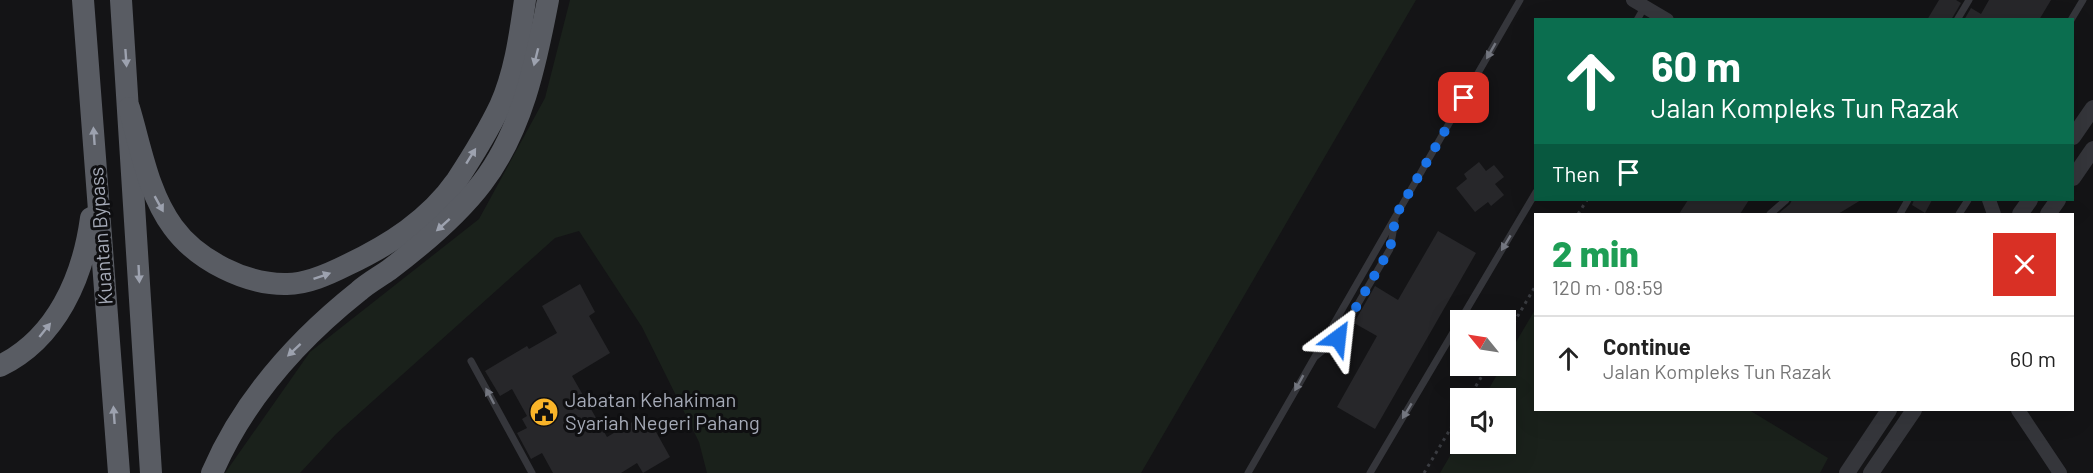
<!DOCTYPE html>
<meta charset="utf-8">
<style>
:root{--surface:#fff;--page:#f2f2f2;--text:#222;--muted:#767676;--line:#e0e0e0}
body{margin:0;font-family:Barlow,sans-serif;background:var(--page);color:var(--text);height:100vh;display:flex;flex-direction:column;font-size:22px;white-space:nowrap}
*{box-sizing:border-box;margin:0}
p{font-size:20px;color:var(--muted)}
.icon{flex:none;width:33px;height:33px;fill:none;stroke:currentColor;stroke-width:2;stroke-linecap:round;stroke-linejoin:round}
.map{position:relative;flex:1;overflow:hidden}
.side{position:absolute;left:1534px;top:213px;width:540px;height:198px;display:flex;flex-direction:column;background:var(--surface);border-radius:0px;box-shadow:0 6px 24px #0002}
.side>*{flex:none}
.banner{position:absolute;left:1534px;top:18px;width:540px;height:183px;border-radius:0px;box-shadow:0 6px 24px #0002;background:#0b6e4f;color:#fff;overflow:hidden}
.needle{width:39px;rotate:300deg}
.controls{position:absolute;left:1450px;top:310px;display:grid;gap:12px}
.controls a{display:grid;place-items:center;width:66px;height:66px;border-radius:0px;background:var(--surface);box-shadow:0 6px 24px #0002;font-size:30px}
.pin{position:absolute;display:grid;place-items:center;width:51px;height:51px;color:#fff;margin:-26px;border-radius:12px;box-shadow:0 3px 9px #0006}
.me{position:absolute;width:66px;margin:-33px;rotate:30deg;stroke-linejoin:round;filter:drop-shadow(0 0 4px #0008)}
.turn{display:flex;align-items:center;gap:21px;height:126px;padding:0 18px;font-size:27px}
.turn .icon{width:78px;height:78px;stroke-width:2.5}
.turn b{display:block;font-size:42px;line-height:51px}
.then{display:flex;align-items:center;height:57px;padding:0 18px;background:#0003;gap:12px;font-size:22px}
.round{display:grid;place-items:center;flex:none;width:63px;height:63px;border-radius:0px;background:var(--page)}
.overview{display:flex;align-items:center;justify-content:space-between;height:102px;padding:0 18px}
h1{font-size:36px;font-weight:800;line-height:45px;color:#1e9e55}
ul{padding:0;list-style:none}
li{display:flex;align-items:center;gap:18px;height:84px;padding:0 18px;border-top:2px solid var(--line)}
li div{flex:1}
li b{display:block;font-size:22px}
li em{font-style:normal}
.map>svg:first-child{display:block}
</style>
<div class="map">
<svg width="2093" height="473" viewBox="0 0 2093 473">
<rect width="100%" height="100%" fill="#141416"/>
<g fill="#1a211b">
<polygon points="570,0 1416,0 1141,473 707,473 699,442 642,327 579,231 555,238 336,434 300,473 225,473 310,352 479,219 545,98"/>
<polygon points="1536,308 1536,410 1749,410 1828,458 1820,473 1440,473 1461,437 1461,444 1506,444 1506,399 1483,399 1502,366 1506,366 1506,359"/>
</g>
<g fill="#27272a">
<polygon points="1939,0 1956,0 1961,3 1951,20 1927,20"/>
<polygon points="1989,0 2051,0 2039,20 1964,20 1971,8 1981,14"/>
<polygon points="1479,162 1486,171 1494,165 1504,177 1495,184 1504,195 1491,206 1488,202 1475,212 1456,188 1467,179 1464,174"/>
<polygon points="1688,200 1749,200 1740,214 1679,214"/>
<polygon points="1792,200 1861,200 1838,214 1778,214 1790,204"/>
<polygon points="1914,200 1932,200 1925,213 1912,205"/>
<polygon points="1438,231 1476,253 1375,429 1337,407 1377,336 1354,323 1375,286 1398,300"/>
<polygon points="580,284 595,312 589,316 610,353 572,376 607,437 646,414 670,457 643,473 637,463 621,473 553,473 542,453 531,459 517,433 527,428 522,419 527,416 512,389 500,396 485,371 527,346 529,349 557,333 542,306"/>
</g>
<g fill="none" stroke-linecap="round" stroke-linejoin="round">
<g stroke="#3b3d42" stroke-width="3" stroke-dasharray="3 4.5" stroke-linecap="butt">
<polyline points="1578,214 1587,200"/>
<polyline points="1506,336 1536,285"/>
<polyline points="1468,399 1488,366"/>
<polyline points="1424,473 1461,411"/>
</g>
<g stroke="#35363b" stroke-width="7">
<polyline points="1637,20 1645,6"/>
<polyline points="1957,20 1969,0"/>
<polyline points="2071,20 2083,0"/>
<polyline points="1770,214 1786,200"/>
<polyline points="1900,214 1908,200"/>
<polyline points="1959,214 1968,200"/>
<polyline points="1316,356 1338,338 1390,249 1395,221"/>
<polyline points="471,361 532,473"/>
<polyline points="1248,473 1520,0"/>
<polyline points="1370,473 1536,192"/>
</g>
<g stroke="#35363b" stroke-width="14">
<polyline points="1633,0 1667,20"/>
<polyline points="1989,200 1994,214"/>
<polyline points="2018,410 2060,473"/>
</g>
<g stroke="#35363b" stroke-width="16">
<polyline points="2073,137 2093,108"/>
<polyline points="2073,178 2093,149"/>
<polyline points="2020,214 2030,200"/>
<polyline points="2048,214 2058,200"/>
<polyline points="1847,473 1889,410"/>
<polyline points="1871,473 1914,410"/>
</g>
<g stroke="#595c63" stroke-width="22">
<polyline points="83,0 119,473"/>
<polyline points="121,0 151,473"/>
<path d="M129,108C141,148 148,193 173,227C197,260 246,285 287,284C307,284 329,274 347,265C389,245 429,220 457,180C472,157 488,131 500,106C515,73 520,35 525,0"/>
<path d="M0,366C57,338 83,277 91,218"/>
<path d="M212,473C244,399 296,341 359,291C368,283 379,277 389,270C422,245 457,216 482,183C522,131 536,63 548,0"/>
</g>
</g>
<defs><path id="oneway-solid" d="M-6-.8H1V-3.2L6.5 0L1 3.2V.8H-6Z" transform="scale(1.5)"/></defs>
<g fill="#73767f">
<use href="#oneway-solid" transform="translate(1491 51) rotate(120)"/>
<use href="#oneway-solid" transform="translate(1506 243) rotate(121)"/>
<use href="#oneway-solid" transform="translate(1299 383) rotate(119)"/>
<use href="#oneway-solid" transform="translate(490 396) rotate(-118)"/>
<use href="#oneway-solid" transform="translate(1407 411) rotate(121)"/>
</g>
<g fill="#9da2af">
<use href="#oneway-solid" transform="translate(536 57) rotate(104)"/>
<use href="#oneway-solid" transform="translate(126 58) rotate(86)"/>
<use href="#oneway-solid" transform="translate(94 136) rotate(-94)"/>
<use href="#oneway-solid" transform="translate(471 156) rotate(-58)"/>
<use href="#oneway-solid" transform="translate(159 204) rotate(61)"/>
<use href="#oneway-solid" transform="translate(443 225) rotate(138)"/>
<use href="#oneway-solid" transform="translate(139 274) rotate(87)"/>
<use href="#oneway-solid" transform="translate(322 276) rotate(-19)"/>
<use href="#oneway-solid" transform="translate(45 330) rotate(-51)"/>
<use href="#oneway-solid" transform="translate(294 350) rotate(137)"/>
<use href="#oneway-solid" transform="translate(114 415) rotate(-94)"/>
</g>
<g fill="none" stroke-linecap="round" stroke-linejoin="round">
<polyline stroke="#1a73e8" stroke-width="10" stroke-dasharray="0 18" points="1338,338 1390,249 1396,215 1464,98"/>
</g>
<defs>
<g id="civic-disc" transform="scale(1.5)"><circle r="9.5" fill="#f9b429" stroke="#0f0f11"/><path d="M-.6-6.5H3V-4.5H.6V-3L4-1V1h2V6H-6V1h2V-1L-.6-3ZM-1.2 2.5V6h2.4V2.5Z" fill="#111"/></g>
</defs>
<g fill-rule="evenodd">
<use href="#civic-disc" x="544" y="412"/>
</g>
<g text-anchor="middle" stroke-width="6" stroke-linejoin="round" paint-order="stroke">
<g font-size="20" fill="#a5aab7" stroke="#0f0f11">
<text transform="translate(101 236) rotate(-94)" y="7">Kuantan Bypass</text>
</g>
<g font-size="20" fill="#a5aab7" stroke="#0f0f11" text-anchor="start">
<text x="565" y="407">Jabatan Kehakiman<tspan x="565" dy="23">Syariah Negeri Pahang</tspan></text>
</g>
</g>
</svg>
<div class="controls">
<a><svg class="needle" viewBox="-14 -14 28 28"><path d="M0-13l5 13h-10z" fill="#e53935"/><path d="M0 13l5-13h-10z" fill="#767676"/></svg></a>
<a><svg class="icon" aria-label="sound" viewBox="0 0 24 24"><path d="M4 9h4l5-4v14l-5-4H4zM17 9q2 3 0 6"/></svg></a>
</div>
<div class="pin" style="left:1464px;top:98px;background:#d93025"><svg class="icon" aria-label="arrive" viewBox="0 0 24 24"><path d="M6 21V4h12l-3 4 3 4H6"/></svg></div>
<svg class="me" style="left:1338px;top:338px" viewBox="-20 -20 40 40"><path d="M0-17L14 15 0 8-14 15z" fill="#1a73e8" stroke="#fff" stroke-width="4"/></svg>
<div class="banner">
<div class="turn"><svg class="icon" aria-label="ahead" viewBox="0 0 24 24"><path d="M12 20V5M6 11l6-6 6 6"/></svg><div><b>60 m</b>Jalan Kompleks Tun Razak</div></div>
<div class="then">Then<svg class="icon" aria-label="arrive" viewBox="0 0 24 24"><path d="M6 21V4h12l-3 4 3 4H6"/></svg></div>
</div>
<section class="side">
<div class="overview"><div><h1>2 min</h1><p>120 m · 08:59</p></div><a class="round" style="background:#d93025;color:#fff"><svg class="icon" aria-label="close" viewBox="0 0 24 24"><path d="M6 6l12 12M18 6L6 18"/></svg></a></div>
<ul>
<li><svg class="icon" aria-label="ahead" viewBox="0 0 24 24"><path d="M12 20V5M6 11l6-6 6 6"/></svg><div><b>Continue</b><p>Jalan Kompleks Tun Razak</p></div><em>60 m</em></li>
</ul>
</section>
</div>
